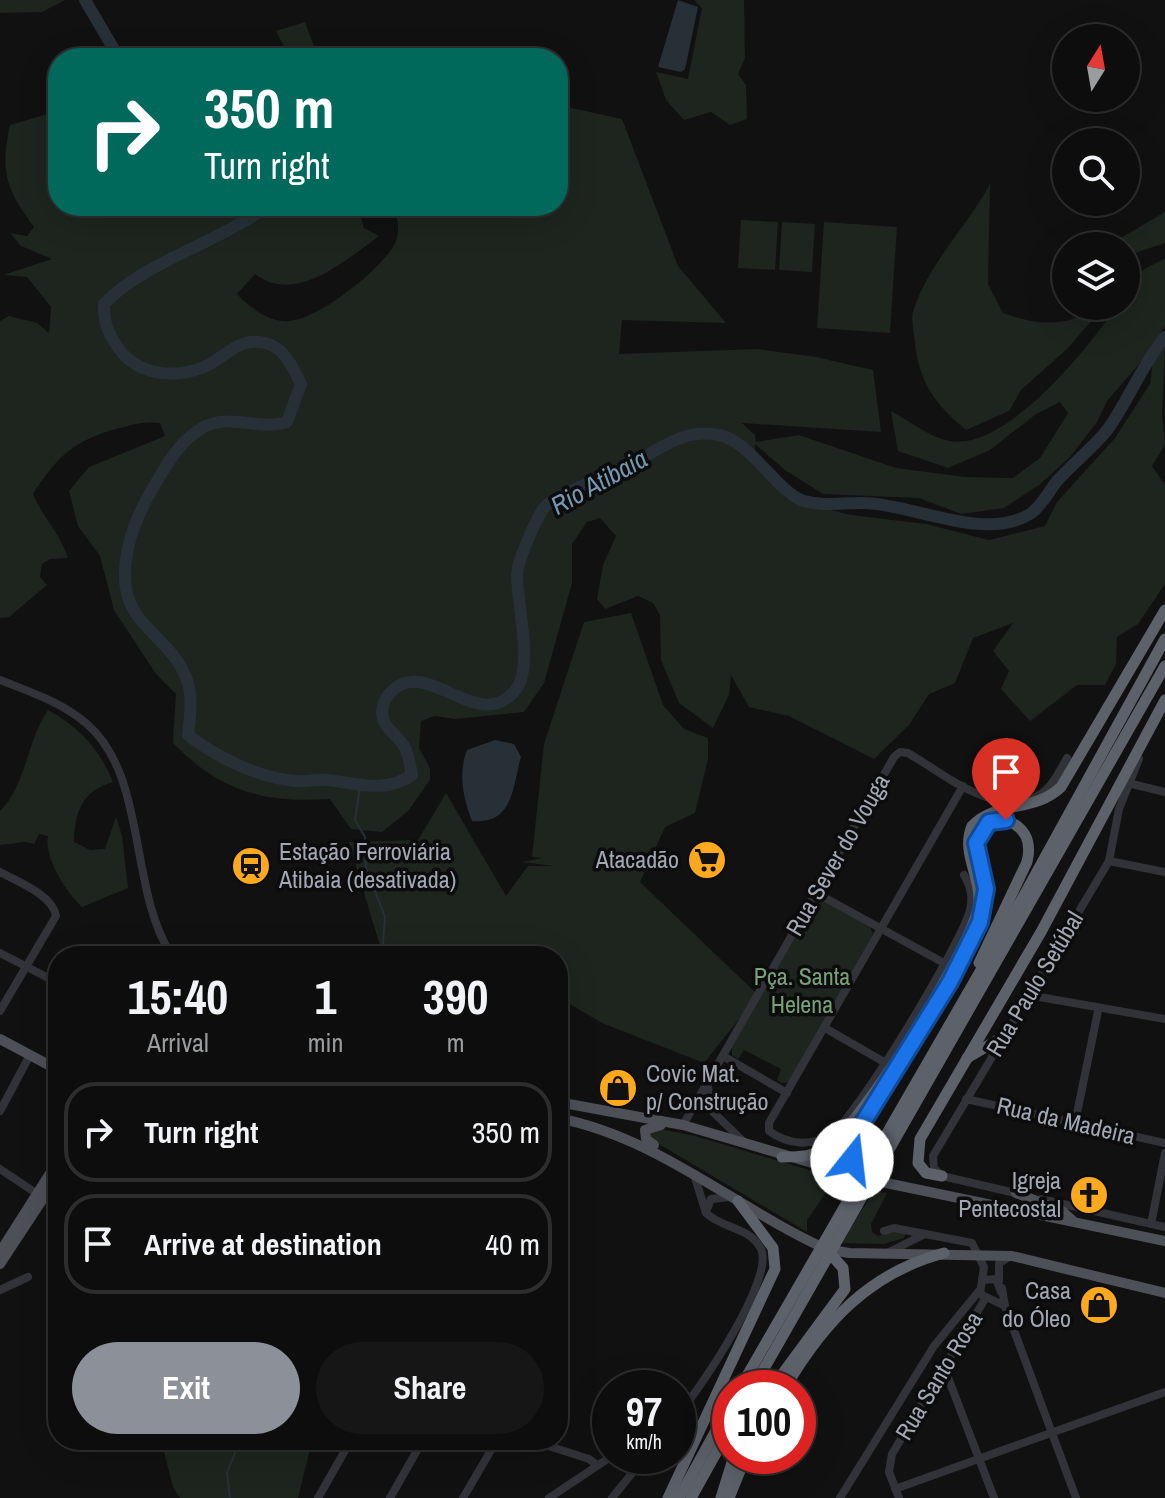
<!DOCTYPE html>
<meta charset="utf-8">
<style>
:root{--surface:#0d0d0e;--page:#161617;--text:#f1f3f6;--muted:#9a9c9e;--line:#2d2d2e;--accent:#8c9099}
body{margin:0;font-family:"Archivo Narrow",sans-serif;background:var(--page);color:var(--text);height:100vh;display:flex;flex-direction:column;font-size:30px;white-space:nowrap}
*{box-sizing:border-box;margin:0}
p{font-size:26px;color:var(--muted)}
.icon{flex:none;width:44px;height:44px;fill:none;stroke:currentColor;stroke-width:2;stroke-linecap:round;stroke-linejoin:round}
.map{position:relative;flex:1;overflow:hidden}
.drawer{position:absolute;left:48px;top:946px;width:520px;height:504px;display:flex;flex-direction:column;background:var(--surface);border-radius:32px;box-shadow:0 8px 32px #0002,0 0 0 2px var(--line)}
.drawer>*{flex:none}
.banner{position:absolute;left:48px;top:48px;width:520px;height:168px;border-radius:32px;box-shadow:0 8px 32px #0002,0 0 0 2px var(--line);background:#00695c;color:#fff;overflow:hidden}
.needle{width:52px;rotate:11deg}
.controls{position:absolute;left:1052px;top:24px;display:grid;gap:16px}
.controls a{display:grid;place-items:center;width:88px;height:88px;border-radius:50%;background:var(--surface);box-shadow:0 8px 32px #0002,0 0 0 2px var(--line);font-size:40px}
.speed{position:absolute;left:592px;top:1370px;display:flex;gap:16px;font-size:40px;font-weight:700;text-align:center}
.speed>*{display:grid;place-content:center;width:104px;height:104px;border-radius:50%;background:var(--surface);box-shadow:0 8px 32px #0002,0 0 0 2px var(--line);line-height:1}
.speed small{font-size:20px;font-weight:400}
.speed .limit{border:12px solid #d22;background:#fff;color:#111}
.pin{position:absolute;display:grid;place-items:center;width:68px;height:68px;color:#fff;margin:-82px -34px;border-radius:50% 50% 50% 0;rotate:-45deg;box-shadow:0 0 8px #0007}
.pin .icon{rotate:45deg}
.me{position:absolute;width:88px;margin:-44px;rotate:16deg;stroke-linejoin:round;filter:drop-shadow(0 0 6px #0008)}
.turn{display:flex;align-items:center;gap:28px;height:168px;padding:0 24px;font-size:36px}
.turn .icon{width:104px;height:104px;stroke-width:2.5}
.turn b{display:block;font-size:56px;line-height:68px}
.eta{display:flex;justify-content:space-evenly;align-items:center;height:136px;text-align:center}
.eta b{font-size:48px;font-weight:700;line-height:56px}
.action{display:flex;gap:16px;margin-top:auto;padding:16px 24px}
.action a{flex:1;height:92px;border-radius:48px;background:var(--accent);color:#fff;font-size:32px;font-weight:700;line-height:92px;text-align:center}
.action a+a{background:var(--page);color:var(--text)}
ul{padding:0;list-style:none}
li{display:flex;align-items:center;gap:24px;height:100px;margin:0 16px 12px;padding:0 8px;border:4px solid var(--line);border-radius:32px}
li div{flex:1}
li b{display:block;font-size:30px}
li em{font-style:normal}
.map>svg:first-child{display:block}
</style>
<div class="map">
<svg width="1165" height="1498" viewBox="0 0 1165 1498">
<rect width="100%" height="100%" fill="#111112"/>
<g fill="#1d251e">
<polygon points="0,0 65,0 42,12 0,13"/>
<polygon points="694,0 744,0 745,58 738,74 746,85 747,119 730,125 711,112 684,120 666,100 656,72 688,79 702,8"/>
<polygon points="305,22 318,58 290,58 276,31"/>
<path d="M558,105L622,119L678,266L726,323L622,320L619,354L757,349L816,357L873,370L881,432L742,423L755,435L756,442L799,435L896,468L965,477L1013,478L1040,458L1068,413L1060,402L1036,414L990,450L948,468L898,451L891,411C908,420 927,435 945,440C1002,457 1089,347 1117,306H1126C1126,278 1141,269 1165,259V325L1152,349L1107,401L1097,422L1070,457L1039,485L1004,508L961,514L919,498L823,494L785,470L755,444L754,466L787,499L851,515L926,524L989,540L1045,526L1057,502L1115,438L1150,384L1153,360L1165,346L1162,413L1165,445L1152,466L1165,485V584L1138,624L1117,637L1116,664L1105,685H1077L1030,721L1001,689L1009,671L993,651L1013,623L973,638L955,683L929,694L909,725L874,759L789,716L749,707L731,675L729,695L713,728L679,703L661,660L660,615L653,603L638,596L605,609L597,599L603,565L616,536L600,518L587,522L572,544V583L544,683L524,712L455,719L435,716L421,721L419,748L430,768V780L408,811L382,832L351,829L330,799C263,803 221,792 173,743L176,694L156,674L114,610L100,556L78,526L69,491L89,467L165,436L160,423C141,421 133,425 116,429C73,441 57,457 33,494C43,518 60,533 68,558L50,559L42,564L40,577L47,585L9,617L0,618V321L9,316L37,323L49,333L51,307L27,277L3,275L52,259L21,246L10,233L27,236L34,227C6,189 0,172 10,125L58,111V206H357L364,228L379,236C345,261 295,305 255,274L237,294C249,307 269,323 290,321C320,318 377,272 393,247C401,235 399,217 392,206H558Z"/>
<path d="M990,184L988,284L1003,313C1035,324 1064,329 1094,308L1098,313L1068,348L1021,390L1009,411L966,430C936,405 919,383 915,343C914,333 911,321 913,312C927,265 967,227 990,184Z"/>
<polygon points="1165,212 1165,243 1135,253 1126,265 1126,246 1107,246"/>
<polygon points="741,220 778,222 775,270 738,268"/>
<polygon points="782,222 815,224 812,272 779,270"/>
<polygon points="824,222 897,227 890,333 817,328"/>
<polygon points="631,613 663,705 684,729 708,738 708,759 695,813 665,827 640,882 758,995 704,1063 602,1023 558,997 558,956 383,956 349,842 418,840 446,793 506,896 528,866 554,866 522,862 542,858 532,857 544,744 584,622"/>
<path d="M48,710C80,728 99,748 113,782C82,791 75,811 74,842L90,850L105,849L116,817L122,836L128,888L82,907C66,892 44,858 48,836L39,834L34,844L25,842L0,845V811C26,786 27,740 48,710Z"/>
<polygon points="820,900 870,926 873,934 789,1082 782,1083 777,1080 781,1069 744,1050 738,1059 732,1055 732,1047 814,904"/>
<polygon points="655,1128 695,1136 843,1180 834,1181 807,1220 807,1232 652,1140 649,1135"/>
<polygon points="874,1191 887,1193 871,1224 872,1232 878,1236 900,1230 906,1233 904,1238 884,1244 841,1243"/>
<polygon points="177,1440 317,1440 310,1449 298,1498 180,1498 173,1487 163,1448"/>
</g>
<g fill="#273037">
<polygon points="678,0 698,7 685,69 681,72 658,67"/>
<path d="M495,740L514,744L521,757C512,788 514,824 472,821C463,798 458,773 467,750Z"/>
</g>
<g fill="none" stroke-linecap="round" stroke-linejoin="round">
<g stroke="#273037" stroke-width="2">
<polyline points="360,787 355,820 365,837 366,868 385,917 382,956"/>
<polyline points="230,1498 227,1473 240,1440"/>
</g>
<g stroke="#273037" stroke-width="12">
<polyline points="85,0 119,58"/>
<polyline points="109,206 135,209 139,206"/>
<path d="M253,206L256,214C211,244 139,266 104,304C103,324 110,338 123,354C143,376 177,378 204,367C226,358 240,333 271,345C286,351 294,370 301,384L287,422C259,431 231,413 204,427C179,441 168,463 154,486C133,521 109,580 139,618C156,639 178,654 187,680C193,696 190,718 188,735C216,757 259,778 296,781C306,782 317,779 327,780C357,783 385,794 412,775C410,766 409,754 404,746C397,734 382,728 382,712C382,705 386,696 392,691C427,655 481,738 517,688C533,665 517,602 517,575C517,562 536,519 544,508C554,494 597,481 614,473C649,459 678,426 719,435C751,441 775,491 804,501C824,507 844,502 865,503C912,504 985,542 1030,514C1041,507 1049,491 1057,481C1073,463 1093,448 1108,429C1129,399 1142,365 1165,337"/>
</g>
<g stroke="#323338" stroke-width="8">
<path d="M0,680C30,692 62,702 87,724C148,777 128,889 172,956"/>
<polyline points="1128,783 1165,792"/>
<path d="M963,786L769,1123V1131C788,1145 812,1147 832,1134C858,1115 962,943 970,910C973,897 971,887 964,875"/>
<polyline points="1109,861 1165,872"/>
<path d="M0,872C18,882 53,895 56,916L0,1011"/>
<polyline points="816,893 944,963"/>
<polyline points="0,953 58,983"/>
<polyline points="1028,995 1165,1019"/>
<polyline points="825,1028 884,1062"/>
<polyline points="723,1056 787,1093"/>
<polyline points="708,1087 711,1110 742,1140"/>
<polyline points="966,1099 1165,1143"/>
<polyline points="0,1111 30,1055"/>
<polyline points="1075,1123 1098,1011"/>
<path d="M683,1125L894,757L900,752L908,753C944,774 997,820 1041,794C1053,786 1060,770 1067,758"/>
<polyline points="0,1169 39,1195"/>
<polyline points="1020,1194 942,1176 934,1168 933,1156 1109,861 1119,809 1139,759"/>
<polyline points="1041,1199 1165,1227"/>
<polyline points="706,1212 711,1199 730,1197"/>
<polyline points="1151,1224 1165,1153"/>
<polyline points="884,1231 894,1228 972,1243 984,1267 980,1294 1005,1306"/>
<polyline points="887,1253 925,1234"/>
<polyline points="982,1280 996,1279 1001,1292"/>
<polyline points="999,1281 999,1263 1009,1257"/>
<polyline points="1002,1288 1005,1306 1076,1498"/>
<polyline points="0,1290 28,1277"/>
<polyline points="944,1367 994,1498"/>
<path d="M678,1415C699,1390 775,1279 761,1249C749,1226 722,1229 706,1213L694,1174"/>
<polyline points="530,1440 589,1459 597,1465"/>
<polyline points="895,1489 1165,1392"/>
<polyline points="318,1498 351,1440"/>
<polyline points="390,1498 423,1440"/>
<polyline points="463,1498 497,1440"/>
<polyline points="549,1498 612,1456"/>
<polyline points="612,1498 646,1456"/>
<polyline points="840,1498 934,1346 979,1291"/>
<polyline points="899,1498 889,1472 892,1454 985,1299"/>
</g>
<g stroke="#4d5057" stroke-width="10">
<polyline points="0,1039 58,1070"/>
<polyline points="558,1102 683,1125 867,1179 1165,1241"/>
<path d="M558,1118C659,1138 734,1207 826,1249L849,1253L1012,1256L1165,1293"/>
<polyline points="654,1145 646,1139 645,1130 661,1125"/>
<polyline points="1016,1193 1062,1211 1072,1220"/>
<polyline points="0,1252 58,1161"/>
<polyline points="0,1264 58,1176"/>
</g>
<g stroke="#5d6169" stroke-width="11">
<path d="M979,963L1027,862C1032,841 1026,828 1006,820L989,822L976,843L980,865"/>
<polyline points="967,1058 1001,1038"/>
<path d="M782,1157C800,1157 814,1157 829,1146C865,1119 968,953 978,909C984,880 960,854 972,826C997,800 1034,813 1061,787L1165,610"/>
<polyline points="942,1176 926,1173 918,1163 920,1139 1041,932 1165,700"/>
<polyline points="866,1179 852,1160 852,1142 899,1067"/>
<polyline points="740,1388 1022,899 1165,639"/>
<polyline points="753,1388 1165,666"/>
<polyline points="772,1388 845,1289 843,1268 826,1249"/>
<path d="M785,1388C824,1322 869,1273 944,1253"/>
<polyline points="668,1498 775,1269 773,1248 738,1201"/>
<polyline points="679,1498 730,1405"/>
<polyline points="691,1498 730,1428"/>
<polyline points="721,1498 734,1456"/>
<polyline points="729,1498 746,1456"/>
</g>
</g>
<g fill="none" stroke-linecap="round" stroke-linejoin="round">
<g stroke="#114b97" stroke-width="20">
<polyline id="route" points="852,1160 850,1151 857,1132 950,982 980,922 986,889 976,843 989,822 1006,820"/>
</g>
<use href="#route" stroke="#1a73e8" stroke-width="14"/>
</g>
<defs>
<g id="supermarket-disc" transform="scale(2)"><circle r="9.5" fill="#fda91e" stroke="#0c0c0d"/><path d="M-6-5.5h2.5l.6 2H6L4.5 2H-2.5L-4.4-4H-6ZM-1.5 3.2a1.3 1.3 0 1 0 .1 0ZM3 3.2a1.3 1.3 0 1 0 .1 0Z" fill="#111"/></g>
<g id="station-disc" transform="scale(2)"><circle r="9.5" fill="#fda91e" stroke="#0c0c0d"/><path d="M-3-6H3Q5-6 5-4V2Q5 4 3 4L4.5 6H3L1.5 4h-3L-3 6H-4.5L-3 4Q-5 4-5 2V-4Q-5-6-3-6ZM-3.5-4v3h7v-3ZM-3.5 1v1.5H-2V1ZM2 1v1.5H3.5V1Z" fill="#111"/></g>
<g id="shop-disc" transform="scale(2)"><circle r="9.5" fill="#fda91e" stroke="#0c0c0d"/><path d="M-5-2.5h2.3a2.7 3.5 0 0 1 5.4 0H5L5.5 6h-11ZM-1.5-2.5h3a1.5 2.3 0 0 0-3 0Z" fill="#111"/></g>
<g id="church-disc" transform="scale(2)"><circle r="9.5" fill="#fda91e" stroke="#0c0c0d"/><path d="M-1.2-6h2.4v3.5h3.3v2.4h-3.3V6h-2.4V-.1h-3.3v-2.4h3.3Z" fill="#111"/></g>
</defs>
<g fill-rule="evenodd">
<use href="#supermarket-disc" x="707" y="860"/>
<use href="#station-disc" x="251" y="866"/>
<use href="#shop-disc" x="618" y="1088"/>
<use href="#church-disc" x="1089" y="1195"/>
<use href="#shop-disc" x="1099" y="1305"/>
</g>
<g text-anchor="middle" stroke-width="7" stroke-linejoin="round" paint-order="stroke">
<g font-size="24" fill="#a1a8b4" stroke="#0c0c0d" text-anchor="end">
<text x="279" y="860" text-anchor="start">Estação Ferroviária<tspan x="279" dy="28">Atibaia (desativada)</tspan></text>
<text x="679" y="868">Atacadão</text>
<text x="646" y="1082" text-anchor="start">Covic Mat.<tspan x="646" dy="28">p/ Construção</tspan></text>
<text x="1061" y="1189">Igreja<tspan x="1061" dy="28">Pentecostal</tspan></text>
<text x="1071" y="1299">Casa<tspan x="1071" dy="28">do Óleo</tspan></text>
</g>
<g font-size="24" fill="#a1a8b4" stroke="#0c0c0d">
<text transform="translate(838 855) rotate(-60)" y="8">Rua Sever do Vouga</text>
<text transform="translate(1035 984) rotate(-59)" y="8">Rua Paulo Setúbal</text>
<text transform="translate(1066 1121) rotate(13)" y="8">Rua da Madeira</text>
<text transform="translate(939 1376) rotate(-59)" y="8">Rua Santo Rosa</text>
</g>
<g font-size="24" fill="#77a177" stroke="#0c0c0d">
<text x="802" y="985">Pça. Santa<tspan x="802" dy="28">Helena</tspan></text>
</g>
<g font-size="26" font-style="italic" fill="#7598b2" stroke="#0c0c0d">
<text transform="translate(599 482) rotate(-29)" y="9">Rio Atibaia</text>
</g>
</g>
</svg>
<div class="controls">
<a><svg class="needle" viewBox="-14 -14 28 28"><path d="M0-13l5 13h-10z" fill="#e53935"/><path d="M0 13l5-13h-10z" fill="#9a9c9e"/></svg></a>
<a><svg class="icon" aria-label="search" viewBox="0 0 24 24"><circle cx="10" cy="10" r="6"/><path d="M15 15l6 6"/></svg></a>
<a><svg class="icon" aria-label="layers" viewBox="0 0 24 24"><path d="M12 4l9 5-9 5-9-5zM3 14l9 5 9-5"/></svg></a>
</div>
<div class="speed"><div>97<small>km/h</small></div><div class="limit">100</div></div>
<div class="pin" style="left:1006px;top:820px;background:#d93025"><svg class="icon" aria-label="arrive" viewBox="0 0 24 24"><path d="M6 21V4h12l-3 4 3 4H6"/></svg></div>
<svg class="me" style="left:852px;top:1160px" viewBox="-20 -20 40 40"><circle r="19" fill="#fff"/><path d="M0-13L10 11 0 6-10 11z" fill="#1a73e8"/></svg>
<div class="banner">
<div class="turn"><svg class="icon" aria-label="right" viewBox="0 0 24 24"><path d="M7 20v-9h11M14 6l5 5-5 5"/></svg><div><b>350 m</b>Turn right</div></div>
</div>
<section class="drawer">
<div class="eta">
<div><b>15:40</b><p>Arrival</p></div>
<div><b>1</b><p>min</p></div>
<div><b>390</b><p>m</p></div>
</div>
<ul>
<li><svg class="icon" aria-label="right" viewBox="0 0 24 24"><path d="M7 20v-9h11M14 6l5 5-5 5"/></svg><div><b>Turn right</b></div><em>350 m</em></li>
<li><svg class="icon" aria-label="arrive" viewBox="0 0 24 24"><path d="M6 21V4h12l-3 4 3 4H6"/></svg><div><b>Arrive at destination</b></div><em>40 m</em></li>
</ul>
<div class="action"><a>Exit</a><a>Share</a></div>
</section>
</div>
